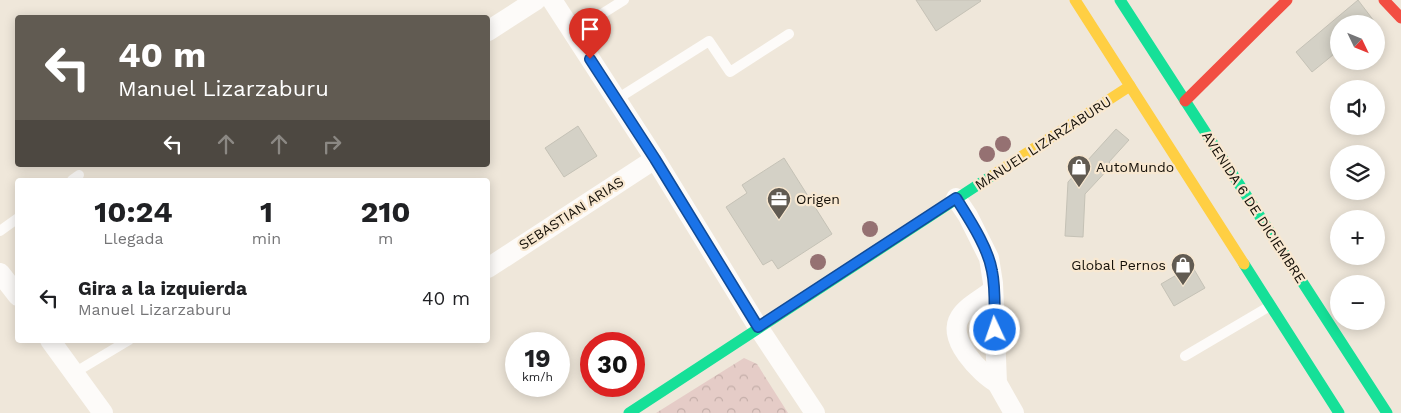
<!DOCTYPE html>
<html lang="es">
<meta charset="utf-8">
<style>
:root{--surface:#fff;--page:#f6f6f6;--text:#202124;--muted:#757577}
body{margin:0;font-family:"Work Sans",sans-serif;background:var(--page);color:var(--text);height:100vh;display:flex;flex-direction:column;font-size:19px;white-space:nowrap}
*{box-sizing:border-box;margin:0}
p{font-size:16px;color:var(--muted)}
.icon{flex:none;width:28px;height:28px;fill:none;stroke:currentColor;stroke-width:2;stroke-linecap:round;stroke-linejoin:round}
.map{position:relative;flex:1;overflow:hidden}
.side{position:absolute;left:15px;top:178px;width:475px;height:165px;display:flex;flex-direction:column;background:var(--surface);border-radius:5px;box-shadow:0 2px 12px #0003}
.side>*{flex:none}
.banner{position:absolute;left:15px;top:15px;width:475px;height:152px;border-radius:5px;box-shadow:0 2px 12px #0003;background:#615b52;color:#fff;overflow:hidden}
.needle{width:32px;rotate:133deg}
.controls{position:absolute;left:1330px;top:15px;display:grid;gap:10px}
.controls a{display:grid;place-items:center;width:55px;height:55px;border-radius:50%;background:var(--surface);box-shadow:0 2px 12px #0003;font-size:25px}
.speed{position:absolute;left:505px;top:332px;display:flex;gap:10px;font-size:25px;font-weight:700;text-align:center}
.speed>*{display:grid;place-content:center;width:65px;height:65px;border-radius:50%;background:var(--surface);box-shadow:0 2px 12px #0003;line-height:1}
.speed small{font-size:12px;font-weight:400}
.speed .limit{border:8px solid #d22;background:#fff;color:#111}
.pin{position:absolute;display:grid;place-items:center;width:42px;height:42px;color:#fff;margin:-51px -21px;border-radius:50% 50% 50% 0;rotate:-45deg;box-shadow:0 0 5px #0007}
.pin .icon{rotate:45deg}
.me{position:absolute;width:55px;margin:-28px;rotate:357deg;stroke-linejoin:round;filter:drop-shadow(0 0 4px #0008)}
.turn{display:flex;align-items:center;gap:18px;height:105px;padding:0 20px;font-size:22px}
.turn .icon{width:65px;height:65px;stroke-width:2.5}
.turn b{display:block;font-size:35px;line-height:42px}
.lanes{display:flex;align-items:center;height:48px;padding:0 20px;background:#0003;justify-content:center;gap:25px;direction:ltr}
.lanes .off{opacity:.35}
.eta{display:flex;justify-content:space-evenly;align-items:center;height:85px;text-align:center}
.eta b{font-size:30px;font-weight:700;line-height:35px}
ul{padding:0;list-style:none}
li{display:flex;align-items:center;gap:15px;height:70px;padding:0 20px}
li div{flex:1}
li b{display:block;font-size:19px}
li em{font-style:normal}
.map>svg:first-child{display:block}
</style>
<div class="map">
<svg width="1401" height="413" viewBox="0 0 1401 413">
<defs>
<pattern id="park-crowns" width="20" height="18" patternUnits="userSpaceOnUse" patternTransform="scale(1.25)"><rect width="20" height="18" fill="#e5ccc7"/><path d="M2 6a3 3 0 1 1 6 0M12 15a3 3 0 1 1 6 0" fill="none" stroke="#c4aea9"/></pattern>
</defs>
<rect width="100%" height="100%" fill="#efe7da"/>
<polygon fill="url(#park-crowns)" points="744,358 757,364 788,413 656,413"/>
<g fill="#d4d1c6" stroke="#c5c2b6">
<polygon points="916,0 980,0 981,1 936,31"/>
<polygon points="1358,0 1374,21 1370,24 1339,24 1339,50 1312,72 1296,52"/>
<polygon points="578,126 597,156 564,177 545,148"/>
<polygon points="1116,129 1129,140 1109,162 1112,165 1085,194 1083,237 1065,236 1068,182"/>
<polygon points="784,158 832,234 778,269 772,260 763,265 726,207 747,193 742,185"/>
<polygon points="1192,266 1205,288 1174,306 1161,284"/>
</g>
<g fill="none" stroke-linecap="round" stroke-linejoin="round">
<g stroke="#fdfbf9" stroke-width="10">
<polyline points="573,32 624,0"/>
<polyline points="617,99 709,41 730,72 789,34"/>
<polyline points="72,180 79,175"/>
<polyline points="0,231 18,218"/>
<polyline points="1185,356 1270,306"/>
<polyline points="74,373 129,340"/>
</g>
<g stroke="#fdfbf9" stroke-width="20">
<polyline points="552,0 655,159 758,327 815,413"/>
<polyline points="488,31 536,0"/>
<polyline points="956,198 968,216 989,258 993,283 997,383 1014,413"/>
<polyline points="488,268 655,159"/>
<polyline points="0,273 18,296"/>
<path d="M993,290C983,298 967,306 960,317C946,339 980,373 997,383"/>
<polyline points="50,340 103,413"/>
</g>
<g stroke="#16e098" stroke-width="11">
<polyline points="1120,0 1387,413"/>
<polyline points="1244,264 1339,413"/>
<polyline points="629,413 993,175"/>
</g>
<g stroke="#ffcf43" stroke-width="11">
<polyline points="1075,0 1244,264"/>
<polyline points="993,175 1130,86"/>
</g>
<g stroke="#f24e42" stroke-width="11">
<polyline points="1384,0 1401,18"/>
<polyline points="1185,101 1287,0"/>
</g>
</g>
<g fill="#957172">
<circle cx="1003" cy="144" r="8"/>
<circle cx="987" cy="154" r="8"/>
<circle cx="870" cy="229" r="8"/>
<circle cx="818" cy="262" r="8"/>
</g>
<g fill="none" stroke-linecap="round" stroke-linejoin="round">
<g stroke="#114b97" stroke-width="12">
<path id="route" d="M590,59L655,159L758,327L956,198C969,219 988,247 992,271C996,290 994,310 995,330"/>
</g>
<use href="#route" stroke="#1a73e8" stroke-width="9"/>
</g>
<defs>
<g id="shop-pin" transform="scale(1.25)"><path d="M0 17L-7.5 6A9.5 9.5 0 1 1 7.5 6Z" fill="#615b52" stroke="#f8e8d1"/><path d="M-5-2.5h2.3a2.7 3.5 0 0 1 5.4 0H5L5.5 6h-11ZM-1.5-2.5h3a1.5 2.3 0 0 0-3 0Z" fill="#fff"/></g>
<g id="office-pin" transform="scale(1.25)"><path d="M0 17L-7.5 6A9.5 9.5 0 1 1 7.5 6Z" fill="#615b52" stroke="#f8e8d1"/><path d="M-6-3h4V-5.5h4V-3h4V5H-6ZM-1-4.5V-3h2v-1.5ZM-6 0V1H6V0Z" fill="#fff"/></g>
</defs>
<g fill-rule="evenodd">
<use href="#shop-pin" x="1079" y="167"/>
<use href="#office-pin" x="779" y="199"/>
<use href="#shop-pin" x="1183" y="265"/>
</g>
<g text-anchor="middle" stroke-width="4.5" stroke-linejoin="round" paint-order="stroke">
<g font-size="14" fill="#151008" stroke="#f8e8d1">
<text transform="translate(1043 143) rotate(-33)" y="5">MANUEL LIZARZABURU</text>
<text transform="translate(1254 207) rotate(57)" y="5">AVENIDA 6 DE DICIEMBRE</text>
<text transform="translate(571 213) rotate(-33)" y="5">SEBASTIAN ARIAS</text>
</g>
<g font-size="14" fill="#151008" stroke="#f8e8d1" text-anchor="start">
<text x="1096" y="172">AutoMundo</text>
<text x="796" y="204">Origen</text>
<text x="1166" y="270" text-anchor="end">Global Pernos</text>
</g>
</g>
</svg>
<div class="controls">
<a><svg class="needle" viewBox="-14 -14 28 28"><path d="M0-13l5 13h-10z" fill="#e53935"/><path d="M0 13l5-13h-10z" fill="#757577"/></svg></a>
<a><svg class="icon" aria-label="sound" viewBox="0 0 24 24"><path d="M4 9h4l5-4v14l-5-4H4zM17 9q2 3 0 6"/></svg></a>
<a><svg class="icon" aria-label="layers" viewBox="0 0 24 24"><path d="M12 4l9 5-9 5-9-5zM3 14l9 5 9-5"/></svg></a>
<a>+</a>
<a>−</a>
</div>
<div class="speed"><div>19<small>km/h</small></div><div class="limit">30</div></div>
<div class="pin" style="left:590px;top:59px;background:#d93025"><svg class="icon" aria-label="arrive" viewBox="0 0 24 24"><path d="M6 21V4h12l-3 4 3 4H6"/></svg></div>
<svg class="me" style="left:995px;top:330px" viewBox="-20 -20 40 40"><circle r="17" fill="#1a73e8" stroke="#fff" stroke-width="3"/><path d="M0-11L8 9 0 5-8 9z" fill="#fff"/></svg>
<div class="banner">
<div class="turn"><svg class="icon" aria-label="left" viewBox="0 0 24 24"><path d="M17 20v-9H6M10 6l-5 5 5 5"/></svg><div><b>40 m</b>Manuel Lizarzaburu</div></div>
<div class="lanes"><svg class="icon" aria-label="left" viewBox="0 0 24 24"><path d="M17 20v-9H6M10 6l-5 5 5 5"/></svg><svg class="icon off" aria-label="ahead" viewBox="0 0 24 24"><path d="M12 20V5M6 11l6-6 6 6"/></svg><svg class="icon off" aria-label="ahead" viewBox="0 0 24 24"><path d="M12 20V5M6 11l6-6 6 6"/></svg><svg class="icon off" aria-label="right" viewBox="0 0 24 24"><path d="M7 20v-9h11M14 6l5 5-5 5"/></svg></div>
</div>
<section class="side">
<div class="eta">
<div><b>10:24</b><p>Llegada</p></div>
<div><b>1</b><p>min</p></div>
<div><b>210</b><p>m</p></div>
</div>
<ul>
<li><svg class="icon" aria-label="left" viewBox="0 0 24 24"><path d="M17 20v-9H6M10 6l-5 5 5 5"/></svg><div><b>Gira a la izquierda</b><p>Manuel Lizarzaburu</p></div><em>40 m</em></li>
</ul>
</section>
</div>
